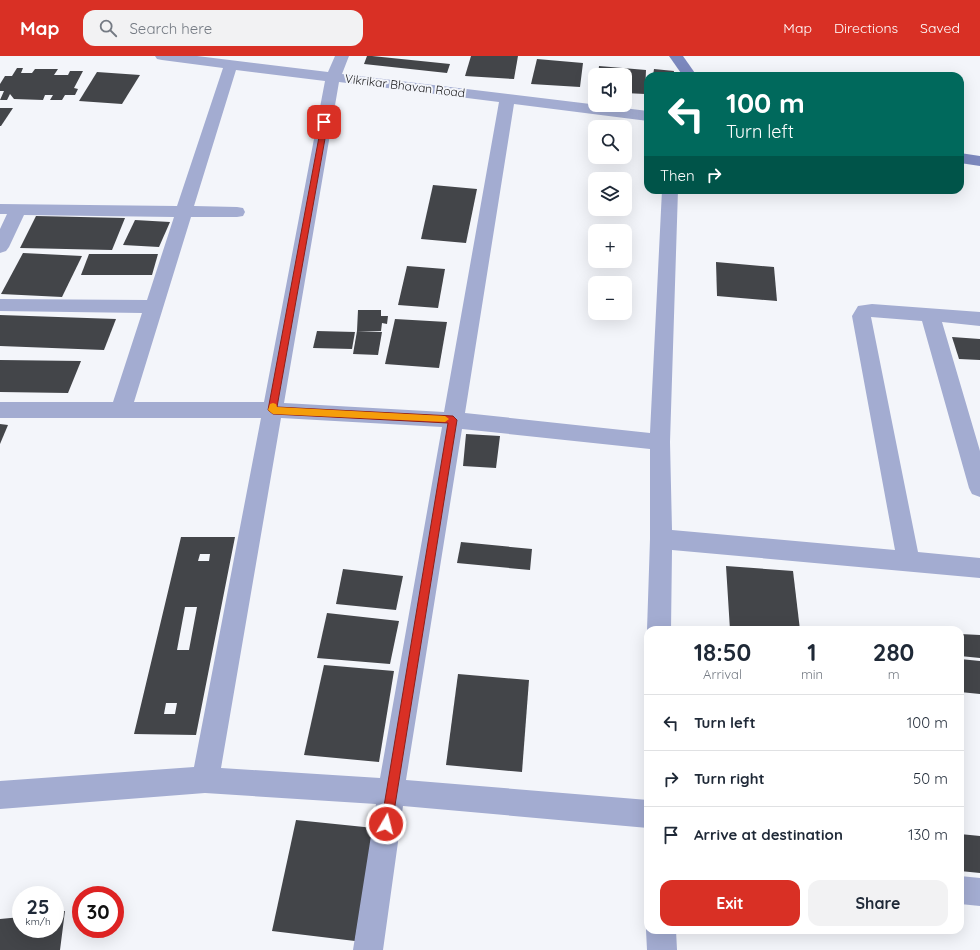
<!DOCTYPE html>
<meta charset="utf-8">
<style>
:root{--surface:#fff;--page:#f2f2f3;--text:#1f2937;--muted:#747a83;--line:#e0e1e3;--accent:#d93025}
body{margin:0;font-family:Quicksand,sans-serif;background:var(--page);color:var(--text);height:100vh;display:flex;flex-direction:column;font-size:15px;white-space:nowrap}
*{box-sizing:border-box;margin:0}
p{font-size:13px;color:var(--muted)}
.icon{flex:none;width:22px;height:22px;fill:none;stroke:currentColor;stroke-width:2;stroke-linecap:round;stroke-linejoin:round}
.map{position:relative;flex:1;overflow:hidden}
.side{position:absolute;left:644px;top:570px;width:320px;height:308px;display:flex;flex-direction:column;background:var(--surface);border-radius:12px;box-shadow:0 4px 16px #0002}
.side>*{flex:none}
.banner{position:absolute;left:644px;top:16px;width:320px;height:122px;border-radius:12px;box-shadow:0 4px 16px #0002;background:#00695c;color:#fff;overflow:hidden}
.buttons{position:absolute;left:588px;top:12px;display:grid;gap:8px}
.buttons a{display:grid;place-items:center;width:44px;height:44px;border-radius:8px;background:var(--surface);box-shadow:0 4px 16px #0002;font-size:20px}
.speed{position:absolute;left:12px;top:830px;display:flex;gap:8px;font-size:20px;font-weight:700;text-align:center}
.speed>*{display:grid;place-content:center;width:52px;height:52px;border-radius:50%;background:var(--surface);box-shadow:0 4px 16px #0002;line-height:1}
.speed small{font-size:10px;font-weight:400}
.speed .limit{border:6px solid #d22;background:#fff;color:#111}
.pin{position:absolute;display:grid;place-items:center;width:34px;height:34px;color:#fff;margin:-17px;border-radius:8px;box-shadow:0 2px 6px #0006}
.me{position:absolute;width:44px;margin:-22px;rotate:8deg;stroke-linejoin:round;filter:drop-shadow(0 0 3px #0008)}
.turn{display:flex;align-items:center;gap:14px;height:84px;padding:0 16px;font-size:18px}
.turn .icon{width:52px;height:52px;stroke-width:2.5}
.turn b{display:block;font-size:28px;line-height:34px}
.then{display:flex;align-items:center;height:38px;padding:0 16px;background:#0003;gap:8px;font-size:15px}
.eta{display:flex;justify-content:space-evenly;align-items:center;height:68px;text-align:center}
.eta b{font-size:24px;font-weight:700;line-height:28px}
.primary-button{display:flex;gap:8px;margin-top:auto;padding:8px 16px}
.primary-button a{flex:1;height:46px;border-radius:12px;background:var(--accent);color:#fff;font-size:16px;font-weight:700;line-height:46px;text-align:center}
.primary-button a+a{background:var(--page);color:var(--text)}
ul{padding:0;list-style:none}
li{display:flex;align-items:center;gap:12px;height:56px;padding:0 16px;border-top:1px solid var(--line)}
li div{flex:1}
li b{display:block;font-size:15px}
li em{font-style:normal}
header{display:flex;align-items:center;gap:24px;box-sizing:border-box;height:56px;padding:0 20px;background:var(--accent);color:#fff}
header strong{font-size:19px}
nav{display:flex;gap:22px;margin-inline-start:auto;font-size:14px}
.search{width:280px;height:36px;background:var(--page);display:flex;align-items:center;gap:10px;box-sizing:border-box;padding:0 14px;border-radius:12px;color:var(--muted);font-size:15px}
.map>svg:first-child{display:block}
</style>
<header>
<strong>Map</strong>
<div class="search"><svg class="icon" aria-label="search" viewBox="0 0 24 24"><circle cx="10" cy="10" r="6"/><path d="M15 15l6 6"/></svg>Search here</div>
<nav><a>Map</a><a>Directions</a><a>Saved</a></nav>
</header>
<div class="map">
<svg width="980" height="894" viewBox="0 0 980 894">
<rect width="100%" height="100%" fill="#f3f5fa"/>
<g fill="#434549" fill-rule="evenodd">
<polygon points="367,0 372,0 450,8 447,17 364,8"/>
<polygon points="471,0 518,0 514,23 465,20"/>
<polygon points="537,3 583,7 580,31 531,28"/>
<polygon points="599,10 646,14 645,38 625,37 625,19 598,19"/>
<polygon points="17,12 23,12 21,17 32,17 35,13 58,13 54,19 68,19 70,15 83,15 74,32 78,33 75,39 65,39 62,44 50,44 53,39 45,39 43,44 14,43 10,38 7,44 0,44 4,35 0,35 0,28 5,20 12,20"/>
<polygon points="654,13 674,15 673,20 653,20"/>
<polygon points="97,16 140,19 122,48 79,45"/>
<polygon points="0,52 13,52 1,70 0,70"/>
<polygon points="433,129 477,133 466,187 421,183"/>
<polygon points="36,160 125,162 112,194 20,192"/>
<polygon points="135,164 170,166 159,191 123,189"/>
<polygon points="23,197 82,200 62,241 1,238"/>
<polygon points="89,198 158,198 152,219 81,219"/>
<polygon points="716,206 774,211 777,245 717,240"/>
<polygon points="407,210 445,213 438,252 398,249"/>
<polygon points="358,254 381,254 381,260 388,260 387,268 382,267 381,275 357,275"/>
<polygon points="0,259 116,263 104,294 0,290"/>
<polygon points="395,263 447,266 439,312 385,308"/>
<polygon points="317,275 355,276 352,293 313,292"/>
<polygon points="357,275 382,276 378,299 353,298"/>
<polygon points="952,281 980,283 980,304 959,303"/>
<polygon points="0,304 81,305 68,337 0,336"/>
<polygon points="0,368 8,369 0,388"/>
<polygon points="466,378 500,380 496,412 463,410"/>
<path d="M181,481H235L196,679L134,678ZM200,498H210L209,505H198ZM185,551H197L189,594H177ZM166,647H177L175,658H164Z"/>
<polygon points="461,486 532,493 530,514 457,507"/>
<polygon points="726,510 793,515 800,574 730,574"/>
<polygon points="343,513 403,520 396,554 336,548"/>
<polygon points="327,557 399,565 390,608 317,602"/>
<polygon points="960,578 980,579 980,602 960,600"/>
<polygon points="960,603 980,605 980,638 960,636"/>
<polygon points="324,609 394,615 379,706 304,699"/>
<polygon points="458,618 529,624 522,716 446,709"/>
<polygon points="296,764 374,772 355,885 272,875"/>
<polygon points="960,778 980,780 980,817 960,815"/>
<polygon points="65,855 60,894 0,894 0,863 21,861 21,873 55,873 55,856"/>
</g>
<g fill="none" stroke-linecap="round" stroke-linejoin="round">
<g fill="#a3acd1" fill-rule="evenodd">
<path d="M155,0H197L328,16L335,0H349L342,18L648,55V65L514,48L465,357L650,377L662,134H678L670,386L672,474L895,494L852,260L858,250L872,248L980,256V270L942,266L980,395V441L972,438L969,432L922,265L871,261L918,496L980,502V522L672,494L671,574H648V576L647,574L650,483V393L462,373L406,724L648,744V772L403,750L383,894H353L376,748L205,737L0,753V725L194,711L261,362H0V346H113L142,257L0,255V243L147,244L174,161L24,159L9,191L6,195L0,197V173L7,158H0V148L177,150L223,12L162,4L157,3ZM236,14L325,25L264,346H134L191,161H237L243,160L245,156L243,152L237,151L194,150ZM339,26L499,46L444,356L284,347ZM281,362L442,371L380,722L221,712Z"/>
<polygon points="960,820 980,822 980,850 960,848"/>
<polygon points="648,870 648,874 676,874 677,894 647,894 646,874"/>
</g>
<g fill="#7c88be" fill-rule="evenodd">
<polygon points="669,0 683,0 697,20 683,20"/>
<polygon points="960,97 980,100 980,110 960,107"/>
</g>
</g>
<polygon fill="#d93025" stroke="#8d1f18" points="322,65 328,66 277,351 453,360 457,364 392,768 391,772 386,773 382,772 381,768 448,367 273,358 268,354"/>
<polygon fill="#f59e0b" points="273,347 276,348 277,351 445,360 449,363 445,366 273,358 268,354 270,348"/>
<g text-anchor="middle" stroke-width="4" stroke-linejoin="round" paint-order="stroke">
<g font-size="12" fill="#171719" stroke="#f3f5fa">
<text transform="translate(405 30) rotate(7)" y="4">Vikrikar Bhavan Road</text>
</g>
</g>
</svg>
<div class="buttons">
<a><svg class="icon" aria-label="sound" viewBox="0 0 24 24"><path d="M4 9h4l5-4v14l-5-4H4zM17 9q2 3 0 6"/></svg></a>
<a><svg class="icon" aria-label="search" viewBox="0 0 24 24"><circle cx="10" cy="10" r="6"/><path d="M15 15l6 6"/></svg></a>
<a><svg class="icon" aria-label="layers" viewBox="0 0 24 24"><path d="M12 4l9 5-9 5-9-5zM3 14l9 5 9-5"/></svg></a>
<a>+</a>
<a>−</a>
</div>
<div class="speed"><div>25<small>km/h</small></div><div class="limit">30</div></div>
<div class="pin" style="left:324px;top:66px;background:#d93025"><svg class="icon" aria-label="arrive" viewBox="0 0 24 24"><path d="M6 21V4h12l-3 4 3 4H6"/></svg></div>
<svg class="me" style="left:386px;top:768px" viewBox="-20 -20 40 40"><circle r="17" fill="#d93025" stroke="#fff" stroke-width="3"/><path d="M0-11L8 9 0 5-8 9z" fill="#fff"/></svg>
<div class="banner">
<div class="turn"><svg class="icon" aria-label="left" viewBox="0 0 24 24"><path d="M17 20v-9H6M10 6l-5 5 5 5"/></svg><div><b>100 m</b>Turn left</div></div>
<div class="then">Then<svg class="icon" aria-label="right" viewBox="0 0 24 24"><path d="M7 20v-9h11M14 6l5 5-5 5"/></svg></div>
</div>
<section class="side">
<div class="eta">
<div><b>18:50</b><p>Arrival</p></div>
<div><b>1</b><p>min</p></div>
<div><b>280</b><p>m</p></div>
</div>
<ul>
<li><svg class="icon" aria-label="left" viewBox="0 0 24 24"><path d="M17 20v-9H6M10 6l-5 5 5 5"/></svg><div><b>Turn left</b></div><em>100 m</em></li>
<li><svg class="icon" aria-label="right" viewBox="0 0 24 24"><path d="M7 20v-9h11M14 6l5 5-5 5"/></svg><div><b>Turn right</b></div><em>50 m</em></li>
<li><svg class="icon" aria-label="arrive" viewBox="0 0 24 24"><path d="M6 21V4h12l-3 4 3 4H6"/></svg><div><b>Arrive at destination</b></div><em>130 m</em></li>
</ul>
<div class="primary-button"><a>Exit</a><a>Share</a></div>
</section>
</div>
